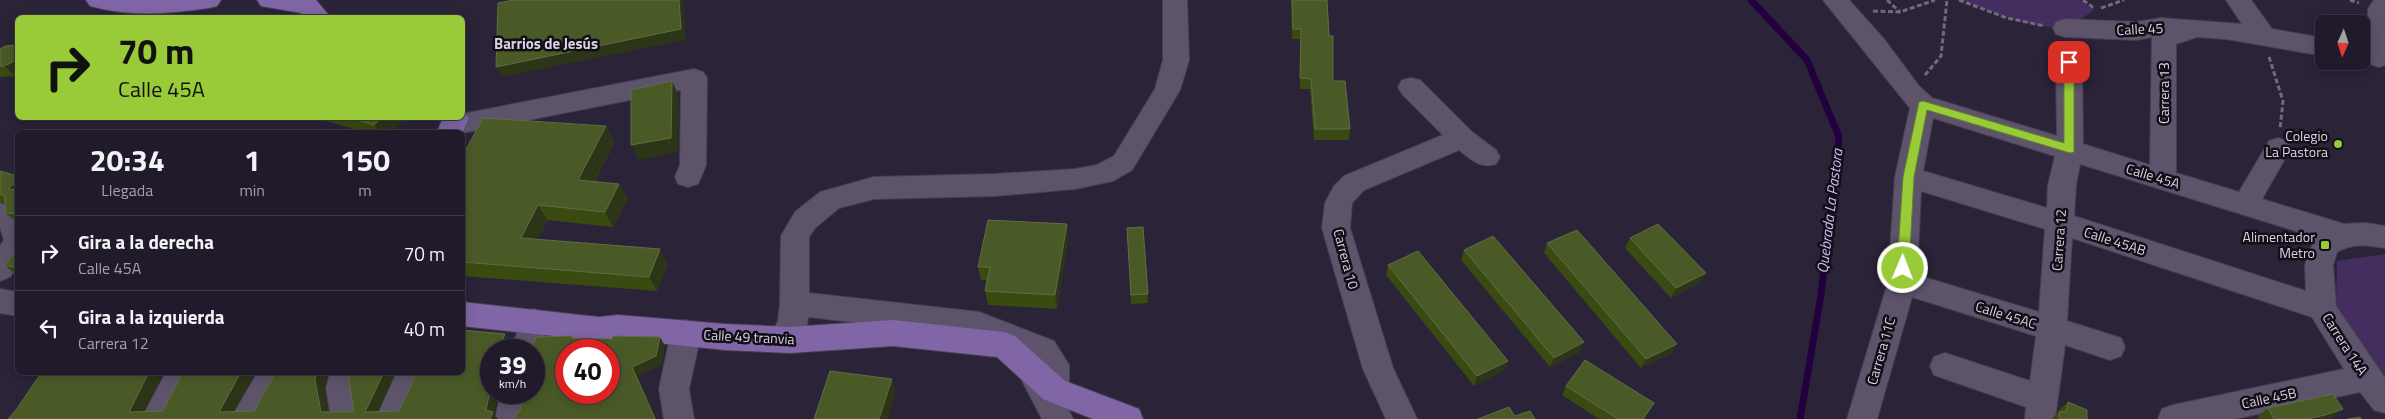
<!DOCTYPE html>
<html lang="es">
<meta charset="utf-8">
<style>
:root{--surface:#201a2a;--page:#282332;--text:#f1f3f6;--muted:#a2a1a8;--line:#3d3847}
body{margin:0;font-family:"Titillium Web",sans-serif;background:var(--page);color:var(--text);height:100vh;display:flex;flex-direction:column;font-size:19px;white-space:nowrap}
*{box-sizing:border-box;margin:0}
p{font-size:16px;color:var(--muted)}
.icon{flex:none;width:28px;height:28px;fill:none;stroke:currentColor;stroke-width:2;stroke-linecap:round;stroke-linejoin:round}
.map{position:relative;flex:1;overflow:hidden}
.sheet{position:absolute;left:15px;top:130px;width:450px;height:245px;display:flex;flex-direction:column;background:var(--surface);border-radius:8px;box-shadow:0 2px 12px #0003,0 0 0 1px var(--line)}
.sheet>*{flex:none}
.top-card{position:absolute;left:15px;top:15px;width:450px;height:105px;border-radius:8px;box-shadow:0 2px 12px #0003,0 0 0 1px var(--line);background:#98cb37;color:#111;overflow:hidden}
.needle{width:32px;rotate:183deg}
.buttons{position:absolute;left:2315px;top:15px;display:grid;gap:10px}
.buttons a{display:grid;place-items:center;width:55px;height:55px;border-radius:8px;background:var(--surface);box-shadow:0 2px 12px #0003,0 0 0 1px var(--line);font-size:25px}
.speed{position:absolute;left:480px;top:339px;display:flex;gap:10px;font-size:25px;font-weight:700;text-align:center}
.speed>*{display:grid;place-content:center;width:65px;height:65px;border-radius:50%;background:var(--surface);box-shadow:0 2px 12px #0003,0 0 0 1px var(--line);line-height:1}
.speed small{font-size:12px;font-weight:400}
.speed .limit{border:8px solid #d22;background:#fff;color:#111}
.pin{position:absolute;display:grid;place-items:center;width:42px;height:42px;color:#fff;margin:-21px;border-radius:10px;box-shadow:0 2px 8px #0006}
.me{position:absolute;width:55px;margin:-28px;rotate:1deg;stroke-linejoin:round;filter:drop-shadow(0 0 4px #0008)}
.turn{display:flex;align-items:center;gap:18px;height:105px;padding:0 20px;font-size:22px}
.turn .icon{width:65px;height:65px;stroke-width:2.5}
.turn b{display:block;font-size:35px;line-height:42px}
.eta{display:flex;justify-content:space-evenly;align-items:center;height:85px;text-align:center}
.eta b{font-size:30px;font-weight:700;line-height:35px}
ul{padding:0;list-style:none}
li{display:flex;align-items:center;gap:15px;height:75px;padding:0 20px;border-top:1px solid var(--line)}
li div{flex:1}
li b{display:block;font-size:19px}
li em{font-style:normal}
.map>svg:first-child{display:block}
</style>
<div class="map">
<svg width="2385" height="419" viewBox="0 0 2385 419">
<rect width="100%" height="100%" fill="#2b2338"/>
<g fill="#442e60">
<path d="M1962,0H2081L2094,10C2086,15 2074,26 2064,27C2029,29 1993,12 1962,0Z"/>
<polygon points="2385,254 2385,379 2336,313 2337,261"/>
</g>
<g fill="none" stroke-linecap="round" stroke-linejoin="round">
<polyline stroke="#220040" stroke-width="7" points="1751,0 1807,60 1839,137 1821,295 1800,419"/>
<g stroke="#474051" stroke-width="2">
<g id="minor">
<path d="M1163,0H1187L1189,60L1180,90L1132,170L1113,181L1075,189L995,196L874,199L839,208L815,228L809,237V293L979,312L1054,341L1069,365V390L1064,400L1073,419H1042L1019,375L1023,366L1035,362L1032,359L977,336L808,317C807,326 805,341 800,349L790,353L780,349L775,340L774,330L778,321L780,303L781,236L795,212L820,192L874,177L995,174L1075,169L1097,165L1114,156L1155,89L1163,60Z"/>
<path d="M1823,0H1849L1884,39L1919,86L1932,98L2057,136L2056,62L2060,56L2069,53L2078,56L2082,62L2083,144L2150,165L2152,37L2136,40L2065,37L2056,34L2053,28L2056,22L2065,19L2136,22L2161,18L2242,24L2226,0H2251L2272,29L2324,38V56L2226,39L2197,37L2176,44V173L2239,192L2269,141L2278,138L2287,141L2291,148L2262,199L2344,224L2366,223L2385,226V248C2367,245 2353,243 2337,252L2333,265L2336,306L2385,378V413L2374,410L2360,392L2235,419H2158L2162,409L2173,405L2344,369L2312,317L2072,238L2067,321L2121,338L2125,347L2121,356L2110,360L2065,345L2055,419H2025L2026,407L1934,375L1930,366L1934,357L1945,353L2030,381L2036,336L1912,297L1877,419H1847L1888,282L1895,177L1910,108ZM1933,118L2055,156L2048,185L2047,208L1923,171ZM2080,164L2315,237L2305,265L2306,291L2074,216L2076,185ZM1921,191L2045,229L2039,312L1917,275Z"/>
<polygon points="2374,0 2385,0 2385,65 2379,67 2370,64 2367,58 2368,9"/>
<polygon points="694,69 703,72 707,78 706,165 698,184 688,187 678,184 675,177 680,165 681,90 462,133 446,132 442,125 446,118 462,118 462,114"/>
<path d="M1411,78L1420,80L1471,131L1496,150L1500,157L1496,164C1480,169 1472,160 1459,150L1364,190L1352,203L1350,228L1393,368L1417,419H1386L1363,369L1322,228L1325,203L1334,186L1344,176L1443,135L1402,94L1398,87L1402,80Z"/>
<polygon points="0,203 18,210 18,266 10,277 0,281 0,246 4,240 0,227"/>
<polygon points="0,289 18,292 18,316 0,313"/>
<polygon points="534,309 544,312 549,321 537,359 534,360 534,350 511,350 524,312"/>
<polygon points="686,320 696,324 701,333 689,389 694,419 664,419 659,389 671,333 676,324"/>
<polygon points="166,372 197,372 172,419 141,419"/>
<polygon points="258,372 290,372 262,419 230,419"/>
<polygon points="330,372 360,372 356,388 361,419 331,419 326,388"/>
<polygon points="397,372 428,372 406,419 375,419"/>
<polygon points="501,392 531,392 525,419 495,419"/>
</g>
</g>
<g stroke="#474051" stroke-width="2">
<g id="major">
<path d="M86,0H221L217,6L209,8C168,14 130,17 90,6Z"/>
<polygon points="257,0 316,0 331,18 305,18 301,13 261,6"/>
<polygon points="462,110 469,118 462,133 437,132 443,118 462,118"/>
<polygon points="462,302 599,317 618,315 725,324 790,327 893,320 1004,332 1015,336 1065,381 1139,409 1143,419 1093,419 1043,399 997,357 893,346 790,353 725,350 618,339 599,341 462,326"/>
</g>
</g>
<g stroke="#706a7c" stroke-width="3" stroke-dasharray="5 2.5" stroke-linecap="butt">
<polyline points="1887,0 1900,12"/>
<polyline points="1959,0 2007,18 2045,26"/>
<polyline points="2083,0 2094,8"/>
<polyline points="2350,0 2359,3"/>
<polyline points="2101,8 2124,0"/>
<polyline points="1873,11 1900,12 1935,0"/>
<polyline points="2269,57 2283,101 2280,129"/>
<polyline points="1925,75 1941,56 1947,0"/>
</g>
<use href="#minor" fill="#5d546c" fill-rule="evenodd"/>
<use href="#major" fill="#8166a7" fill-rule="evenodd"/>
</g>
<g fill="#394b11">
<polygon points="1291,0 1327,0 1333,81 1350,129 1349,140 1314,140 1310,89 1300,89 1300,39 1292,39"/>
<polygon points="18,45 18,75 15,76 0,77 0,49"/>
<polygon points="316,118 406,118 391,132 364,132"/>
<polygon points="615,142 594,182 619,184 628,199 613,227 548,220 538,239 668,264 657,291 462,276 462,157"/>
<polygon points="0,171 18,176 18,223 5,213 5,203 0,202"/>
<polygon points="1067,224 1068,238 1057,309 988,305 985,291 987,280 981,280 978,267"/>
<polygon points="1143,227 1148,303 1131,304 1127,228"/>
<polygon points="1630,238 1706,273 1700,283 1671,298 1625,248"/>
<polygon points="1547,243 1672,353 1641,368 1544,253"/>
<polygon points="18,250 18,276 4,265"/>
<polygon points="1464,250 1580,352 1550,367 1461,260"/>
<polygon points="1388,265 1505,370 1474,386 1386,275"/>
<polygon points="1566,386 1654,403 1644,419 1599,419 1562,395"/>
<polygon points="2068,402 2087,419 2051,419 2058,413 2058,411"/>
<polygon points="2268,408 2343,409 2332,417 2326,419 2259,419 2258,416"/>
</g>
<g fill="#2c3517">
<polygon points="679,0 683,0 686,40 503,77 496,67"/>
<polygon points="18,59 18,75 15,76 4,66"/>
<polygon points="672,81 679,96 678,152 639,160 631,145"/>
<polygon points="381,118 406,118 391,132 380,132 374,125"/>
<polygon points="606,126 615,142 586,195 578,180"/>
<polygon points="18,180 18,198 8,189"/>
<polygon points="619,184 628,199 613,227 605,212"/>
<polygon points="538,205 548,220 531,253 521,238"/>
<polygon points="1067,224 1068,238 1057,309 1055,295"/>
<polygon points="660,249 668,264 657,291 649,277"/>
<polygon points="1706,273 1700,283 1671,298 1676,288"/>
<polygon points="505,334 511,343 509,349 502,341"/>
<polygon points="660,337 665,346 662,365 638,376 657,419 655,419 632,367"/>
<polygon points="1584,342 1580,352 1550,367 1554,358"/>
<polygon points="524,343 530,350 521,350"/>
<polygon points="1677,344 1672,353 1641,368 1646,359"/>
<polygon points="1508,361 1505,370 1474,386 1477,376"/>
<polygon points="149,372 164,372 141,419 129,412"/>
<polygon points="241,372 256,372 230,419 219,412"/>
<polygon points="317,372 328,372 324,388 330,419 321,412 315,380"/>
<polygon points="384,372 396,372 375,419 365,412"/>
<polygon points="892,379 896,391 888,419 879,419"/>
<polygon points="491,386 491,392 499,392 494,414 498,419 490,419 486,410"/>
<polygon points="1654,403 1649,412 1644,419 1643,419"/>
<polygon points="2343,409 2332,417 2326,419 2307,419"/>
</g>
<g fill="#4a5a27" stroke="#606d44" fill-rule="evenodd">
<polygon points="514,0 679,0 681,29 496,67 498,3"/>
<polygon points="1292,0 1327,0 1329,36 1333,36 1333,81 1345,81 1350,129 1315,129 1311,79 1300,78 1301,29 1293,29"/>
<polygon points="18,45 18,59 15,61 4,66 0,66 0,49 6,46"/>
<polygon points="672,81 671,138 631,145 631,90"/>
<polygon points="351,118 381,118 374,125"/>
<polygon points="483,118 606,126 578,180 619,184 605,212 538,205 521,238 660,249 649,277 462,262 462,157"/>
<polygon points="0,171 18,176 18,180 8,189 18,190 18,214 5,213 5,196 0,194"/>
<polygon points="988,220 1067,224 1055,295 985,291 990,267 978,267"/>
<polygon points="1658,224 1706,273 1676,288 1630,238"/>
<polygon points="1143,227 1148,294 1131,295 1127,228"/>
<polygon points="1577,230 1677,344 1646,359 1547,243"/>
<polygon points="1493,236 1584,342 1554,358 1464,250"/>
<polygon points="18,250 18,268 4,265"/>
<polygon points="1418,251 1508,361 1477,376 1388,265"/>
<polygon points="462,330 505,334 502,341 504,343 524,343 521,350 491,350 491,386 486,410 493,412 490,419 8,419 16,410 42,372 149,372 129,412 163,411 183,372 241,372 219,412 254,411 276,372 317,372 315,380 321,412 354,412 349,379 351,372 384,372 365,412 399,411 417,372 462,372"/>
<path d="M572,336V338L612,339L613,336L660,337L656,356L632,367L655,419H515L517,412L520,411L524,392H534V350H531L536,337ZM566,350H609V392H566Z"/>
<polygon points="1585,360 1654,403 1643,419 1618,419 1566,386"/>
<polygon points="830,371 892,379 879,419 814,419"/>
<polygon points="2333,394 2343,409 2325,415 2307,419 2274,419 2268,408"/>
<polygon points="2068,402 2087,410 2087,419 2059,419 2059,412 2066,411"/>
<polygon points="1509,407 1515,416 1530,411 1535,419 1478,419"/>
<polygon points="2360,417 2361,419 2348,419"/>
</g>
<polygon fill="#98cb37" stroke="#638424" points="2069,58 2074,62 2074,152 2070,153 1927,110 1914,177 1909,268 1907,271 1898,271 1897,268 1903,177 1919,102 1923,101 2064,143 2064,62"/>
<g fill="#98cb37" stroke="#120e18" stroke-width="2">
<circle cx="2338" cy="144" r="5"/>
<rect x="2320" y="240" width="10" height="10" rx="2.5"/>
</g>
<g text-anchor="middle" stroke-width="5" stroke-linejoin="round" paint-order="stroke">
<g font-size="14" fill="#d7d3e1" stroke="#120e18">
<text transform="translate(2140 29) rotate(-3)" y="5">Calle 45</text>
<text transform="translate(2164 93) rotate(-90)" y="5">Carrera 13</text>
<text transform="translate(2153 176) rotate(17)" y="5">Calle 45A</text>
<text transform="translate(2059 240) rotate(-86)" y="5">Carrera 12</text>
<text transform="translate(2115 241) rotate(18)" y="5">Calle 45AB</text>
<text transform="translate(1346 259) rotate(75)" y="5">Carrera 10</text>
<text transform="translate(2006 315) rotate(17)" y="5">Calle 45AC</text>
<text transform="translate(749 337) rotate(3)" y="5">Calle 49 tranvia</text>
<text transform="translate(2345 344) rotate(57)" y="5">Carrera 14A</text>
<text transform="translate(1881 351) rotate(-74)" y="5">Carrera 11C</text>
<text transform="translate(2269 398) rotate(-12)" y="5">Calle 45B</text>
</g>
<g font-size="14" fill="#d7d3e1" stroke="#120e18" text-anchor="end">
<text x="2328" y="141">Colegio<tspan x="2328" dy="16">La Pastora</tspan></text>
<text x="2315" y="242">Alimentador<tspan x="2315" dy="16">Metro</tspan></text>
</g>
<g font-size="15" font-weight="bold" fill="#d7d3e1" stroke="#120e18">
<text x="546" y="49">Barrios de Jesús</text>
</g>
<g font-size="15" font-style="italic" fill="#d1baf5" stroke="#120e18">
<text transform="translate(1830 211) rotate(-83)" y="5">Quebrada La Pastora</text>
</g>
</g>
</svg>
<div class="buttons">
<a><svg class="needle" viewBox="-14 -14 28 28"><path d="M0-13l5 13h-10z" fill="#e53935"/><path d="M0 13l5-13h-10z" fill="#a2a1a8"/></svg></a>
</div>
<div class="speed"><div>39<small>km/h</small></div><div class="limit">40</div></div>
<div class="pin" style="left:2069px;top:62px;background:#d93025"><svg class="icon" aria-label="arrive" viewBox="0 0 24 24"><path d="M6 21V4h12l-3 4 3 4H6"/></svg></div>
<svg class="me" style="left:1903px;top:268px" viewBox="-20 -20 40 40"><circle r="17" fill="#98cb37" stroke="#fff" stroke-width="3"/><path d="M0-11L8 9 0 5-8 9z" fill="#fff"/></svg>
<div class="top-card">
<div class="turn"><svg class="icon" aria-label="right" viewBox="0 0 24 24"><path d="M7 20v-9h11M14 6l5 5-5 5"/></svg><div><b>70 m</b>Calle 45A</div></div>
</div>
<section class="sheet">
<div class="eta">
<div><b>20:34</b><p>Llegada</p></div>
<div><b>1</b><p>min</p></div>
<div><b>150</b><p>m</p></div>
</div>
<ul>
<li><svg class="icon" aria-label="right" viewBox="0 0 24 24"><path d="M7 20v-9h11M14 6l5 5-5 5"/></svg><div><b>Gira a la derecha</b><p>Calle 45A</p></div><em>70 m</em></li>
<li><svg class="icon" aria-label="left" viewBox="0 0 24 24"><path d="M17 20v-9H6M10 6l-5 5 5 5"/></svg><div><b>Gira a la izquierda</b><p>Carrera 12</p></div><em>40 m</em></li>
</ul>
</section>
</div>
